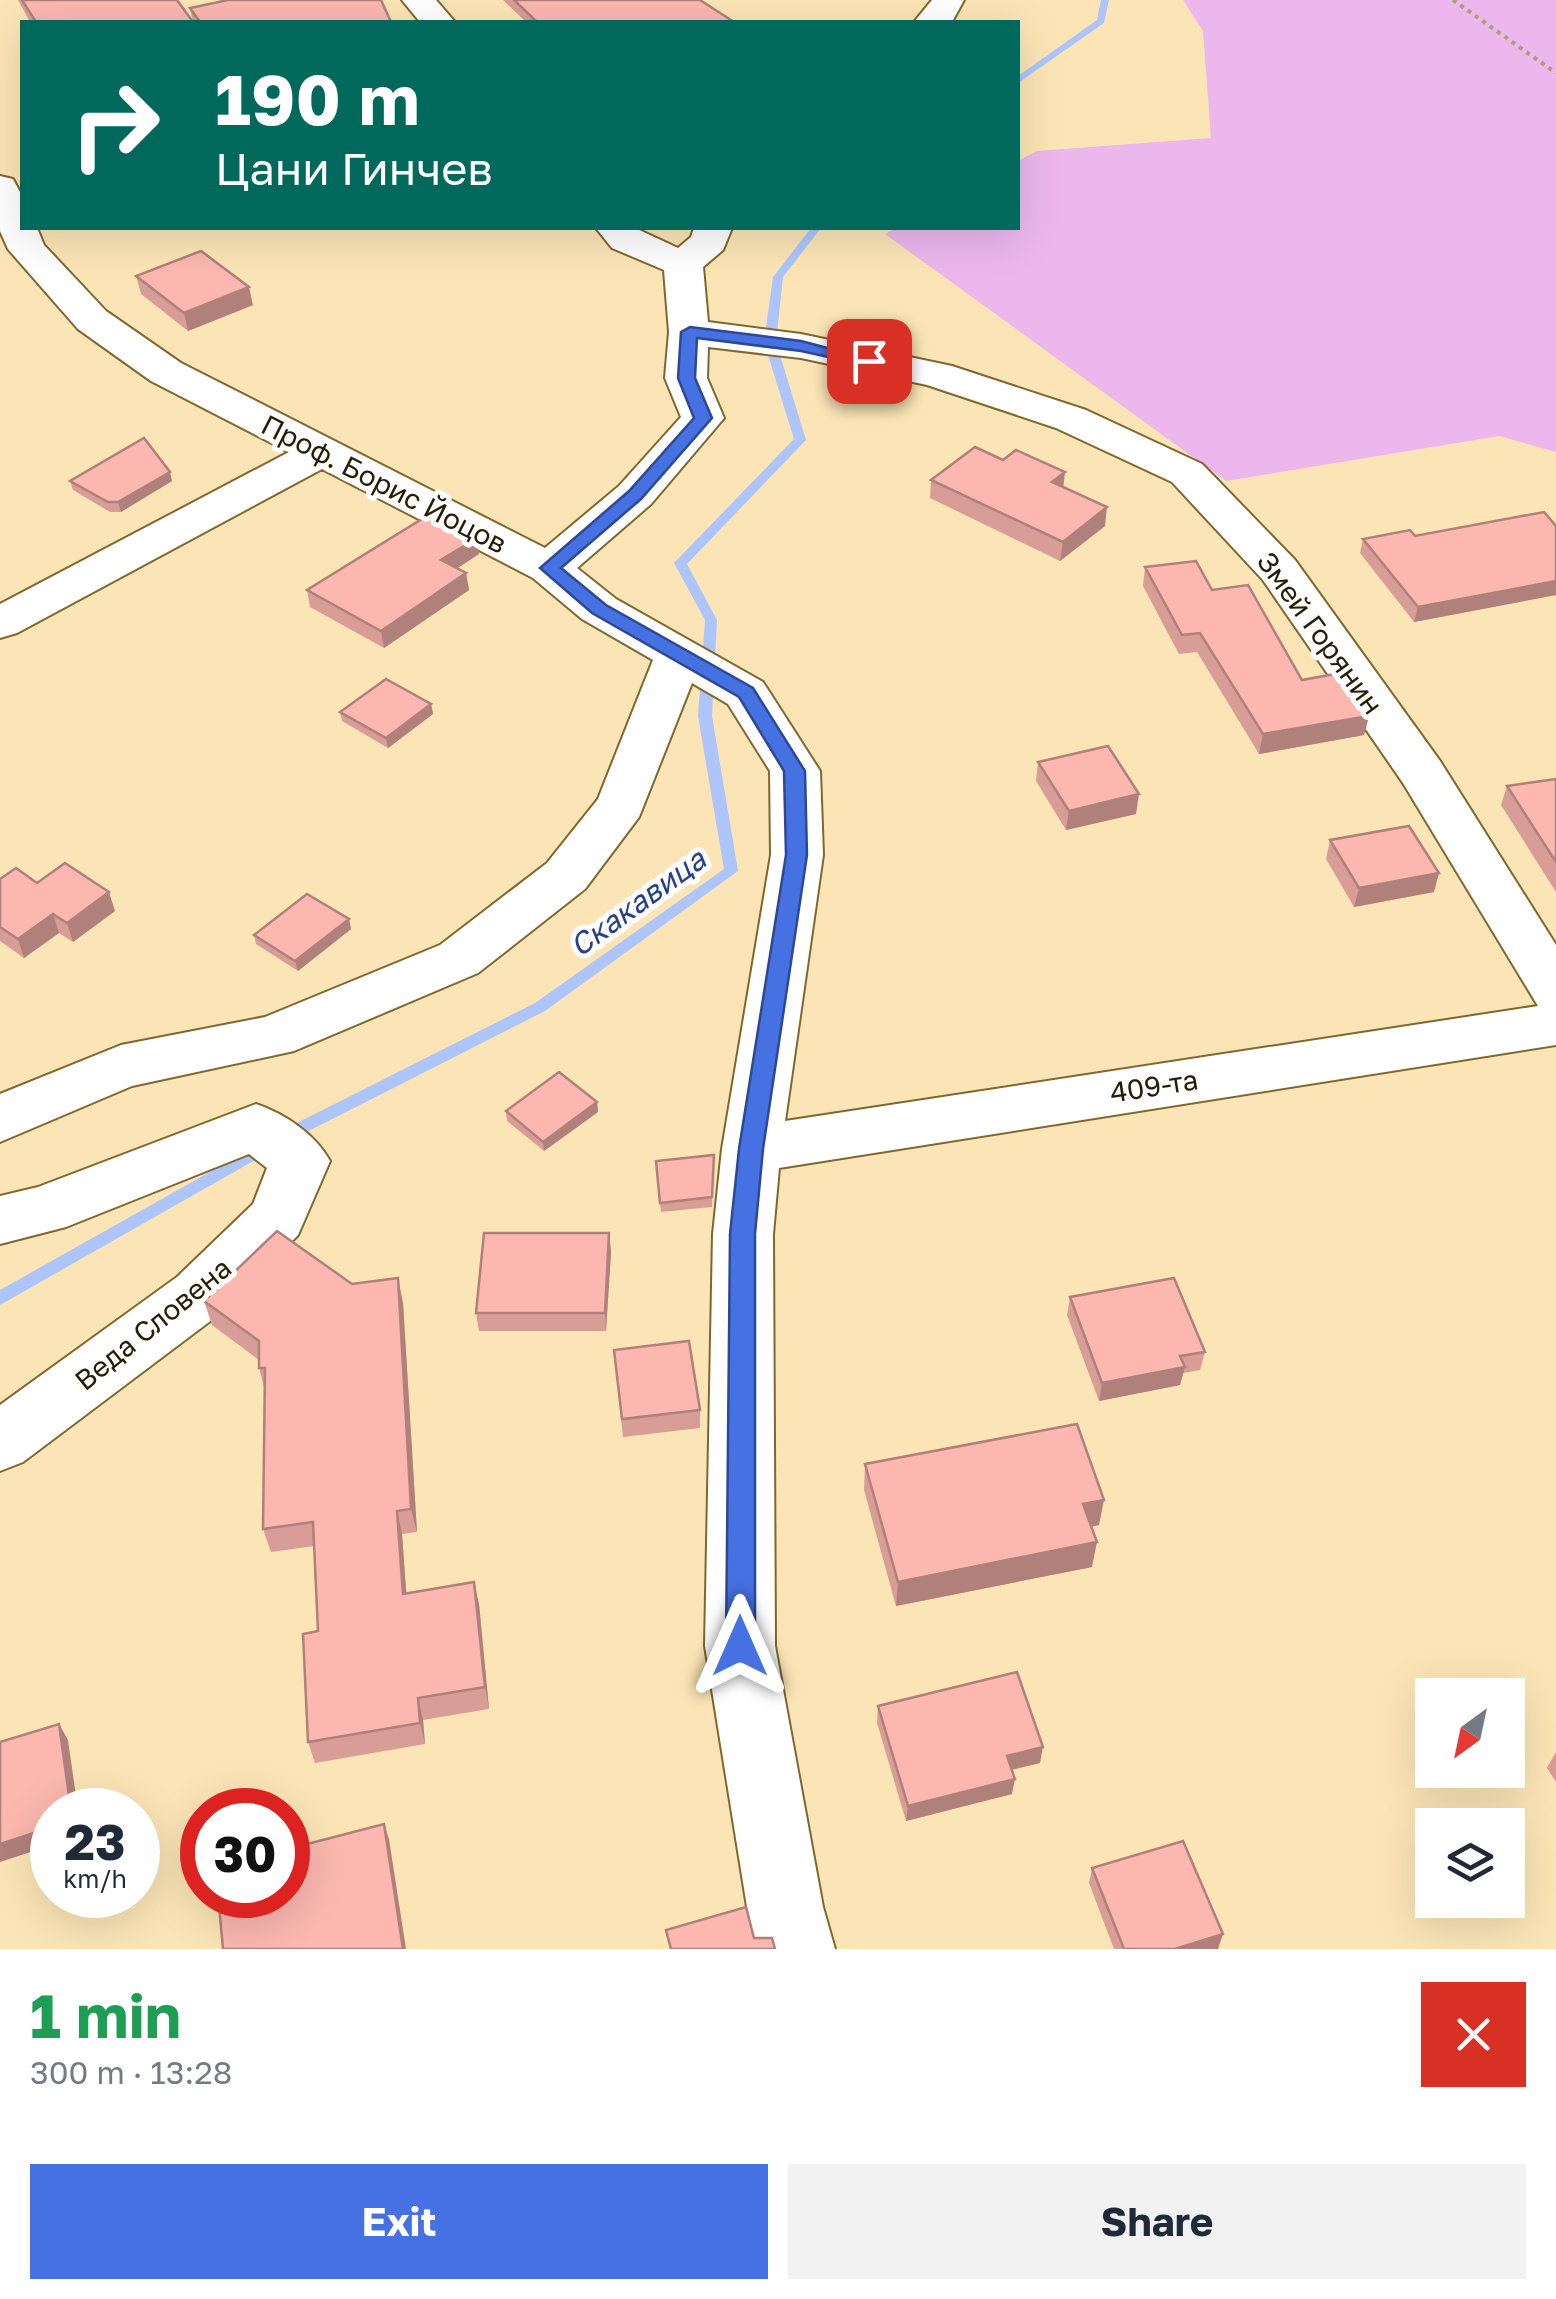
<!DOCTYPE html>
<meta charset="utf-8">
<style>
:root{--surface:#fff;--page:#f2f2f3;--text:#1f2937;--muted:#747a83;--accent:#4671e3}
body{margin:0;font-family:"Golos Text",sans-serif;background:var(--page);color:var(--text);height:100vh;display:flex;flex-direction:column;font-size:38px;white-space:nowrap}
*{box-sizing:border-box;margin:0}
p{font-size:32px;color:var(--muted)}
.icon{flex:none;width:55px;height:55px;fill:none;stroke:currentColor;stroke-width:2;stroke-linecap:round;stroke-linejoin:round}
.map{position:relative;height:1949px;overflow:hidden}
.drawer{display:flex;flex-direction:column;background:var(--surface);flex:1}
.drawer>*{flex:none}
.guide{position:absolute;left:20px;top:20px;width:1000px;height:210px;border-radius:0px;box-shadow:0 10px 40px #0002;background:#00695c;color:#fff;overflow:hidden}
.needle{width:65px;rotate:213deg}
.tools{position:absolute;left:1415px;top:1678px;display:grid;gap:20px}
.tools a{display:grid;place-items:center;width:110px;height:110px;border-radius:0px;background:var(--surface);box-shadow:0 10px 40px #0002;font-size:50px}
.speed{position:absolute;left:30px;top:1788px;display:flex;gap:20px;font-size:50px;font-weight:700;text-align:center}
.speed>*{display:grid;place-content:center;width:130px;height:130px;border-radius:50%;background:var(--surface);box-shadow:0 10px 40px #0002;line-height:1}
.speed small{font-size:25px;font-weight:400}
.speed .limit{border:15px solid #d22;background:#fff;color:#111}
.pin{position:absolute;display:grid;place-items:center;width:85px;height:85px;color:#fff;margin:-42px;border-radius:20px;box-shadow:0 5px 15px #0006}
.me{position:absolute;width:110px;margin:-55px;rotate:0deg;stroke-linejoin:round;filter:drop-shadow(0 0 8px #0008)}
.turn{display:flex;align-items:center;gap:35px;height:210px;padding:0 30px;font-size:45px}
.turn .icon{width:130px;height:130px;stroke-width:2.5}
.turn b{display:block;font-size:70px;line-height:85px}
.round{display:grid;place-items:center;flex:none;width:105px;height:105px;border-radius:0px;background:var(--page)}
.overview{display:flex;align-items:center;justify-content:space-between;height:170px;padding:0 30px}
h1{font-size:60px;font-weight:700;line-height:75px;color:#1e9e55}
.action{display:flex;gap:20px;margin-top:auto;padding:20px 30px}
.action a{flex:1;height:115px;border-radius:0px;background:var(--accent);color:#fff;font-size:40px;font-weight:700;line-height:115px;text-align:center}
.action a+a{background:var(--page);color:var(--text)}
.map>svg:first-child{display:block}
</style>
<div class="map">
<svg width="1556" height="1949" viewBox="0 0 1556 1949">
<rect width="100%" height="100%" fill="#fbe5b6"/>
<polygon fill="#ebb7ec" points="1183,0 1556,0 1556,452 1499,436 1226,481 885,234 896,228 1018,228 1018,161 1037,151 1211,138 1203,31"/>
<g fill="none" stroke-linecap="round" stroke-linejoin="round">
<g fill="#adc5fa" fill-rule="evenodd">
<polygon points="1101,0 1109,0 1104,23 1018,83 1018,76 1097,20"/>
<polygon points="811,228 821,228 783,277 776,342 806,440 687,564 717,620 712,716 738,871 545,1011 291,1140 279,1140 277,1136 279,1132 535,1003 724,869 698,716 705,620 674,563 794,439 764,342 773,277"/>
<polygon points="265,1141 271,1143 273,1147 271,1151 0,1305 0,1290"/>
</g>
<g stroke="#80672e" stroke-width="4">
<g id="minor">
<polygon points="402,0 436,0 455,22 420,22"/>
<polygon points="932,0 964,0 952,22 914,22"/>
<path d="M0,176L13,179L22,196V228H37L44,245L106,311L181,363L545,548L619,486L681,417L665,378L669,332L664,270L612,248L596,228H635L678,248L691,237L694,228H732L723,250L703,267L708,322L801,334L952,366L1086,410L1202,464L1295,560L1440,761L1556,945V1045L779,1168L773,1234L775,1646L823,1907L835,1949H757L747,1907L705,1646L713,1234L722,1149L771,855L770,771L728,704L692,683L639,817L585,889L478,973L294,1051L132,1086L0,1142V1094L121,1045L265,1017L440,945L547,863L598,799L653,660L582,619L533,578L322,469L17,633L0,638V604L289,452L151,381L78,329L8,249L0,231ZM708,347L801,358L927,385L1056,428L1172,482L1263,580L1403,783L1538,1006L785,1121L823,855L820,771L763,682L616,599L577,568L651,504L724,418L707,378Z"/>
<path d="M256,1104C285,1114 315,1134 330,1161L298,1235L221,1313L23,1462L0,1471V1405L177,1277L253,1204L267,1168L249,1154L66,1227L0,1244V1196L38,1187Z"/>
</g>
</g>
<polyline stroke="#b09e77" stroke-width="4" stroke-dasharray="4 5" stroke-linecap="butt" points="1453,0 1556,73"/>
<use href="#minor" fill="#fff" fill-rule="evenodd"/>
</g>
<g fill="#d89d97">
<polygon points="18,0 177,0 193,22 30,22"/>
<polygon points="503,0 700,0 734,22 526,22"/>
<polygon points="190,8 391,22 193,22"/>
<polygon points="136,276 253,305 188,331 141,294"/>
<polygon points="931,480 1063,487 1105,526 1060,561 930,498"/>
<polygon points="70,481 172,481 121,512 110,512 73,490"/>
<polygon points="1556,526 1556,595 1414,622 1360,553 1363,539"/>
<polygon points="477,538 479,554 457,568 466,573 469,590 384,648 310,607 307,590"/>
<polygon points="1145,567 1212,590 1302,680 1369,716 1364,735 1259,754 1197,652 1179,654 1143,586"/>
<polygon points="431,704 433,714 388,748 342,721 340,712"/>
<polygon points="1038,762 1136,814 1066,830 1036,781"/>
<polygon points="1556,779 1556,892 1501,805 1507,786"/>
<polygon points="1330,840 1434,892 1354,907 1326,859"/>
<polygon points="0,879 37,883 115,911 73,942 59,933 24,958 0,941"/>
<polygon points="349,919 351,929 298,971 256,944 254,935"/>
<polygon points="597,1102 598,1112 544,1151 507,1121 506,1111"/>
<polygon points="656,1161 714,1165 712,1207 661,1212"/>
<polygon points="609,1233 611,1252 606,1331 479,1331 476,1313"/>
<polygon points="352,1284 403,1303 417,1532 402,1534 406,1593 479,1604 489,1709 423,1720 425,1744 315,1763 308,1742 318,1631 314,1546 271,1552 263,1529 264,1387 259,1368 259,1360 212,1325 204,1301"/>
<polygon points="1070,1297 1205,1352 1200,1370 1183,1373 1180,1385 1099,1401 1067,1315"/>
<polygon points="614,1350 700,1410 700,1428 623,1437"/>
<polygon points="865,1464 1099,1525 1091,1527 1092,1567 896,1606 864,1490"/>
<polygon points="878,1706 1040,1763 1012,1770 1012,1794 906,1821 877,1723"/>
<polygon points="1556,1752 1556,1782 1547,1768"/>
<polygon points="1092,1868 1218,1949 1114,1949 1089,1883"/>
</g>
<g fill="#b0807b">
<polygon points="249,287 253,305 188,331 184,313"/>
<polygon points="170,472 172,481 121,512 118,502"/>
<polygon points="1065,472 1063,491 1052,482"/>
<polygon points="1107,507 1105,526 1060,561 1063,542"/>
<polygon points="477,538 479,554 444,577 441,560"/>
<polygon points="466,573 469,590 384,648 381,631"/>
<polygon points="1556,581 1556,595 1414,622 1418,607"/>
<polygon points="431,704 433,714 388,748 386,738"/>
<polygon points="1369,716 1364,735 1259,754 1263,734"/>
<polygon points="1139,794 1136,814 1066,830 1069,811"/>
<polygon points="1439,873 1434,892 1354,907 1359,888"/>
<polygon points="109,892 115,911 73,942 67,923"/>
<polygon points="53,914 59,933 24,958 18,939"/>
<polygon points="349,919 351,929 298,971 295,961"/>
<polygon points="597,1102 598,1112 544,1151 543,1142"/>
<polygon points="609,1233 611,1252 606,1331 605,1313"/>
<polygon points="398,1278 403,1303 417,1532 411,1509"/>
<polygon points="1185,1367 1180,1385 1099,1401 1102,1383"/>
<polygon points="1104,1500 1099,1525 1078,1529 1083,1504"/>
<polygon points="397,1511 402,1534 408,1616 403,1594"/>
<polygon points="1097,1542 1092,1567 896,1606 898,1582"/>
<polygon points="474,1582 479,1604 489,1709 485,1687"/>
<polygon points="418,1698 423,1720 425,1744 420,1723"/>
<polygon points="59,1724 68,1740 78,1810 71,1810"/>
<polygon points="1043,1747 1040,1763 1005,1771 1007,1756"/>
<polygon points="1015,1779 1012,1794 906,1821 908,1806"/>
<polygon points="384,1824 389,1839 406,1949 403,1949"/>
<polygon points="52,1827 52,1845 0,1862 0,1844"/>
<polygon points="1223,1934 1218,1949 1175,1949"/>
</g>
<g fill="#fbb7b0" stroke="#b0807b" stroke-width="2.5">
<polygon points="22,0 177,0 193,22 36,22"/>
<polygon points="228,0 381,0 391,22 200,22 190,8"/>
<polygon points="514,0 700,0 734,22 537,22"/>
<polygon points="201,251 249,287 184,313 136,276"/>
<polygon points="144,438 170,472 118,502 108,502 70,481"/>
<polygon points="975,447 1003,460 1016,450 1065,472 1052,482 1107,507 1063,542 931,480"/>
<polygon points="1544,512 1556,526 1556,581 1418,607 1363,539 1410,530 1415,536"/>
<polygon points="430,514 477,538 441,560 466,573 381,631 307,590"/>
<polygon points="1196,561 1212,590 1248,585 1302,680 1340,673 1369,716 1263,734 1200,633 1182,635 1145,567"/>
<polygon points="386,679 431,704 386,738 340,712"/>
<polygon points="1108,746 1139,794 1069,811 1038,762"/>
<polygon points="1556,779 1556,862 1507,786"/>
<polygon points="1409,826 1439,873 1359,888 1330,840"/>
<polygon points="65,863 109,892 67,923 53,914 18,939 0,927 0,879 16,868 37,883"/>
<polygon points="307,894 349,919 295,961 254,935"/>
<polygon points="559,1072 597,1102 543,1142 506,1111"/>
<polygon points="714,1155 712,1197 660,1203 656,1161"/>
<polygon points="277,1231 352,1284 398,1278 411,1509 397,1511 403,1594 474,1582 485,1687 418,1698 420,1723 308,1742 303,1634 318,1631 313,1522 263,1529 265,1368 259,1368 259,1341 204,1301"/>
<polygon points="484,1233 609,1233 605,1313 476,1313"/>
<polygon points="1174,1278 1205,1352 1180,1356 1185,1367 1102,1383 1070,1297"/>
<polygon points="689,1341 700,1410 622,1419 614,1350"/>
<polygon points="1077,1424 1104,1500 1083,1504 1097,1542 898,1582 865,1464"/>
<polygon points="1017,1672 1043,1747 1007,1756 1015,1779 908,1806 878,1706"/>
<polygon points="59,1724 71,1810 52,1810 52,1827 0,1844 0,1742"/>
<polygon points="384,1824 403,1949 223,1949 218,1895 288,1895 288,1849"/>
<polygon points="1183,1841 1223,1934 1175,1949 1124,1949 1092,1868"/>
<polygon points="746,1907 754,1938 772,1938 775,1949 671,1949 666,1930"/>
</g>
<polygon fill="#4671e3" stroke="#2e4994" stroke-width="2.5" points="690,327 801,341 877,361 869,366 801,351 697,338 695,378 712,418 641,499 561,568 606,605 753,688 805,771 807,855 763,1149 755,1234 755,1646 751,1655 740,1659 730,1655 726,1646 730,1234 739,1149 786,855 784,771 739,697 592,613 540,568 629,491 694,418 678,378 681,332"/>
<g text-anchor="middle" stroke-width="10" stroke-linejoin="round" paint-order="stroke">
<g font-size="28" fill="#271d05" stroke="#fff">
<text transform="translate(384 484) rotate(27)" y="10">Проф. Борис Йоцов</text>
<text transform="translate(1320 633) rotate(54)" y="10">Змей Горянин</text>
<text transform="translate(1154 1086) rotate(-9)" y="10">409-та</text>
<text transform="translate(153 1324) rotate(-39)" y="10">Веда Словена</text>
</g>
<g font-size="30" font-style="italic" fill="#25418c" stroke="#fff">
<text transform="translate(638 903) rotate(-36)" y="10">Скакавица</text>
</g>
</g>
</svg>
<div class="tools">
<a><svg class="needle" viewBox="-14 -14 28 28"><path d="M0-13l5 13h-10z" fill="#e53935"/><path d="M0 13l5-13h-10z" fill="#747a83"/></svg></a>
<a><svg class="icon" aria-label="layers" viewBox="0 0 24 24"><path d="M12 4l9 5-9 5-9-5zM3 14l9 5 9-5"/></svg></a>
</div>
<div class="speed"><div>23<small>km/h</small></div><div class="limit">30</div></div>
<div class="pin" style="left:869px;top:361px;background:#d93025"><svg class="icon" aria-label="arrive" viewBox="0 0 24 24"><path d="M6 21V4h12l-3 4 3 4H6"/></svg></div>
<svg class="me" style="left:740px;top:1646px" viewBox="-20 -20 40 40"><path d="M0-17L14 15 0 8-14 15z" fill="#4671e3" stroke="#fff" stroke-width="4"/></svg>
<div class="guide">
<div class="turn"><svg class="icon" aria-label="right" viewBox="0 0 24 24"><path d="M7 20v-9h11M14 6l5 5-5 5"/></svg><div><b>190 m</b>Цани Гинчев</div></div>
</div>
</div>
<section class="drawer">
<div class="overview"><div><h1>1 min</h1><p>300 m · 13:28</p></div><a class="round" style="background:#d93025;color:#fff"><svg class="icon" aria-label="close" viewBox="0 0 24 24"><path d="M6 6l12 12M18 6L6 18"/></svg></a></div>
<div class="action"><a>Exit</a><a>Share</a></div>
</section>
